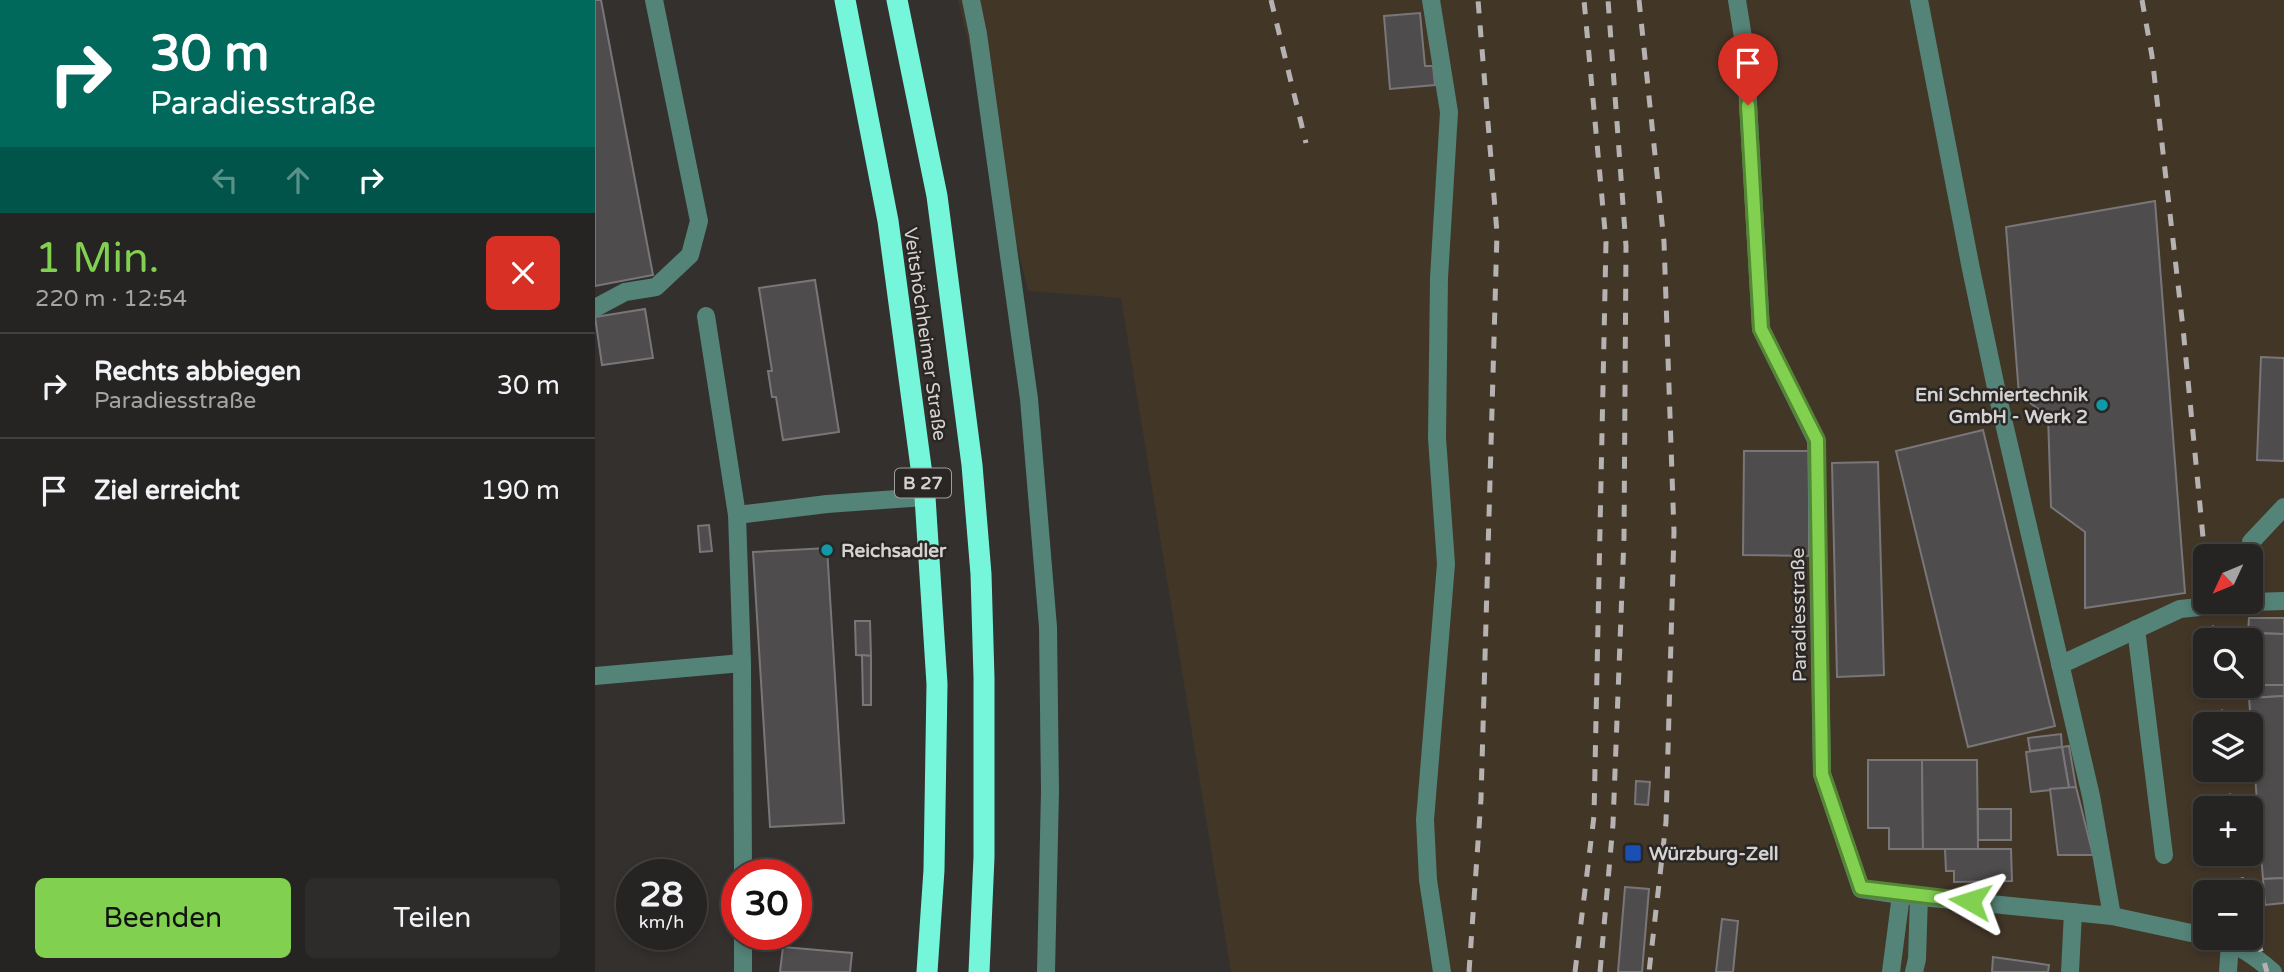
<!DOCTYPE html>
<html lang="de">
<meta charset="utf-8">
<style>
:root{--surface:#262422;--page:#2e2c2a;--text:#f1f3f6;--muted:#a4a4a5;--line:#424140;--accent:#81d050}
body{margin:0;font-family:"Varela Round",sans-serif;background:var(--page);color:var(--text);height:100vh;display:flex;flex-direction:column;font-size:26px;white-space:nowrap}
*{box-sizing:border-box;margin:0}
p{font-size:23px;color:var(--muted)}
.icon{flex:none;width:38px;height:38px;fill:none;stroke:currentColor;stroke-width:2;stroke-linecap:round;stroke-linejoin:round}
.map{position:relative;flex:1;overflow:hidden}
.side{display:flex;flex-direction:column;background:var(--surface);width:595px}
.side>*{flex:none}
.guide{background:#00695c;color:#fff;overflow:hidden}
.needle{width:46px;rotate:226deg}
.tools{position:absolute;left:1598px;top:544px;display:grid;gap:14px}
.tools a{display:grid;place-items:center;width:70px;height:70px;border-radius:10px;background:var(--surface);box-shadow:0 4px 10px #0003,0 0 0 2px var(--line);font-size:35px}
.speed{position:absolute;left:21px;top:859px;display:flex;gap:14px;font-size:35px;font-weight:700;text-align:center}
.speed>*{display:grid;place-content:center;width:91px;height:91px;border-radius:50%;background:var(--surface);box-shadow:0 4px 10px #0003,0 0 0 2px var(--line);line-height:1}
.speed small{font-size:18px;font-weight:400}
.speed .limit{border:10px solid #d22;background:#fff;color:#111}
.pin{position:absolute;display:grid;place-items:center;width:60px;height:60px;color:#fff;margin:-72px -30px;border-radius:50% 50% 50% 0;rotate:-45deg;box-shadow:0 0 7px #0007}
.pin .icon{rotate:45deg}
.me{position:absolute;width:77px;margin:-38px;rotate:276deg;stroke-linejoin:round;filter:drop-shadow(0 0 5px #0008)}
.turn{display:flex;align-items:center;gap:24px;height:147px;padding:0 35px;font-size:32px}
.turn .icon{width:91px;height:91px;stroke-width:2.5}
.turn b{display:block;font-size:49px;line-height:60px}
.lanes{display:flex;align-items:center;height:66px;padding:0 35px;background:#0003;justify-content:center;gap:35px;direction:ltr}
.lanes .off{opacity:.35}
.round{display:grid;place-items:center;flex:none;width:74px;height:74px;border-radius:10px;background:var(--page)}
.headline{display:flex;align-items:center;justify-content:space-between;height:119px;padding:0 35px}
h1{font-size:42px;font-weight:600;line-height:52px;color:var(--accent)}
.primary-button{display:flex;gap:14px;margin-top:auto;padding:14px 35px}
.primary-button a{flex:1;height:80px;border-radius:10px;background:var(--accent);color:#111;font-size:28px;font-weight:600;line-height:80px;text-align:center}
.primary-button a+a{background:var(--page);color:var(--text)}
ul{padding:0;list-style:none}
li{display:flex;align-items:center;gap:21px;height:105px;padding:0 35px;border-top:2px solid var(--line)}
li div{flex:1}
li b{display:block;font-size:26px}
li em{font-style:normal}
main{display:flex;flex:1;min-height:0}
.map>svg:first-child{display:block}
</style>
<main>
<section class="side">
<div class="guide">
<div class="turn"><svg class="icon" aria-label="right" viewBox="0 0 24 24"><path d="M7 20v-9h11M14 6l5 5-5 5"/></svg><div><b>30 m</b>Paradiesstraße</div></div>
<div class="lanes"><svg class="icon off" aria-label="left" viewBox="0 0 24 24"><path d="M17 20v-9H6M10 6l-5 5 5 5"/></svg><svg class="icon off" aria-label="ahead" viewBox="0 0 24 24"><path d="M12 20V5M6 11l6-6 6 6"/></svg><svg class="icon" aria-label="right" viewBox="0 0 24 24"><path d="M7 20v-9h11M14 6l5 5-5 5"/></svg></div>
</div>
<div class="headline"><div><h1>1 Min.</h1><p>220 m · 12:54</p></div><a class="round" style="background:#d93025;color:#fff"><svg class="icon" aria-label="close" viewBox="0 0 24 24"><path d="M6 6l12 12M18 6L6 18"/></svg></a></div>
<ul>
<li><svg class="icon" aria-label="right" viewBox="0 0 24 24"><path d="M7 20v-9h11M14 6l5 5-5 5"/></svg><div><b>Rechts abbiegen</b><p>Paradiesstraße</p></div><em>30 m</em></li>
<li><svg class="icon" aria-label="arrive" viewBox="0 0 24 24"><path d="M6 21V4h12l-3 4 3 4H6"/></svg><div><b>Ziel erreicht</b></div><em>190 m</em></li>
</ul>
<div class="primary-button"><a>Beenden</a><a>Teilen</a></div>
</section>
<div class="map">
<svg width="1689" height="972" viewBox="0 0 1689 972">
<rect width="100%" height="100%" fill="#33302e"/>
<path fill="#423627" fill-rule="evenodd" d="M363,0H1689V972H636L526,298L433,291ZM1610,556H1656V602H1610ZM1610,640H1656V686H1610ZM1610,724H1656V770H1610ZM1610,808H1656V854H1610ZM1610,892H1656V938H1610Z"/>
<g fill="#4f4c4e" stroke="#797679" stroke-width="2">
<polygon points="0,0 6,0 58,275 0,286"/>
<polygon points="825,13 830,66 838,66 840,85 795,89 789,16"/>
<polygon points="1560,201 1590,593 1490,608 1490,532 1456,507 1453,416 1424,395 1411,227"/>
<polygon points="220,280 244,432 188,440 181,397 177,397 173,371 177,371 164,288"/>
<polygon points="50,309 58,358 7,365 0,317"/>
<polygon points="1666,357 1689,358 1689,461 1662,460"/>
<polygon points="1388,430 1460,726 1373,747 1301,451"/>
<polygon points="1149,451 1214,451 1214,556 1148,555"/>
<polygon points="1283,462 1289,675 1242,677 1237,463"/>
<polygon points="114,525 117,551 105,552 103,526"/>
<polygon points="232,548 249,823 175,827 158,552"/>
<polygon points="1654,618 1689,618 1689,634 1653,633"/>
<polygon points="260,621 275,621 276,656 261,655"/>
<polygon points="1653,633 1689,634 1689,685 1656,685 1656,640 1653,640"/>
<polygon points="267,655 276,656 276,705 268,705"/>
<polygon points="1656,685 1689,685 1689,696 1654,698 1653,686"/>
<polygon points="1689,696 1689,878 1668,879 1654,698"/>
<polygon points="1466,734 1467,747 1435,751 1433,738"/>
<polygon points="1474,746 1481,787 1474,788 1467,747"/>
<polygon points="1467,747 1474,788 1436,792 1431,752"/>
<polygon points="1273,760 1327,760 1328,849 1294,849 1294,828 1273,828"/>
<polygon points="1327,760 1382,760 1383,849 1328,849"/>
<polygon points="1041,781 1055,782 1053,805 1040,804"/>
<polygon points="1481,787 1498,855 1463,855 1455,789"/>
<rect x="1383" y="809" width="33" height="31"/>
<polygon points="1350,849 1416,849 1417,881 1359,882 1359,871 1351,871"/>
<polygon points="1689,878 1689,903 1670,905 1668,879"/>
<polygon points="1030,887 1054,889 1047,972 1023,972"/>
<polygon points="1127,919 1143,921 1138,972 1121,972"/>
<polygon points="188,947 257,953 255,972 185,972"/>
<polygon points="1398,957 1454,965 1453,972 1397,972"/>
</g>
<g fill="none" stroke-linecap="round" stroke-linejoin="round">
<g stroke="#548378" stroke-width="18">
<polyline points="376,0 383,34 434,399 453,627 455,791 451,972"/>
<polyline points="836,0 854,112 844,278 842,438 851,564 830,820 833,880 847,972"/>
<polyline points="1142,0 1150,50 1166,329 1221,440 1227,774 1266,889 1306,895 1517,916 1610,936"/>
<polyline points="1324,0 1376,269 1404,402 1496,796 1517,916"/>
<polyline points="0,308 30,292 61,287 95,255 104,221 59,0"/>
<polyline points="111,316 142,515 147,663 148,875"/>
<polyline points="142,515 232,504 330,497"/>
<polyline points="1660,601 1656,542 1689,507"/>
<polyline points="1656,602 1689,601"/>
<polyline points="1541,629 1569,855"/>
<polyline points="1465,665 1585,609 1654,602"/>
<polyline points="0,676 147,663"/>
<polyline points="148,934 148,972"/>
<path d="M1620,938C1642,943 1661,957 1678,972"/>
<polyline points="1296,972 1306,895"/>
<polyline points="1319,972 1322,959 1324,896"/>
<polyline points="1475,972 1478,912"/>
<polyline points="1633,972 1635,942"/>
</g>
<g stroke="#75f6db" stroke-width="21">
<polyline points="250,0 293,221 330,497 342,684 339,870 332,972"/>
<polyline points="302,0 342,196 377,465 386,574 389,678 389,857 384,972"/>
</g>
<g stroke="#b5b2b1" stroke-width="5" stroke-dasharray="12 12" stroke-linecap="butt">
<polyline points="676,0 711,143"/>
<polyline points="1044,0 1069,242 1079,532 1071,822 1054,972"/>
<polyline points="1547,0 1557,56 1588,328 1610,558"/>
<polyline points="1614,602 1618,640"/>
<polyline points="1623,686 1627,724"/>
<polyline points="1631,770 1635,808"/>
<polyline points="1642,854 1649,892"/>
<polyline points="1656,917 1672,972"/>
<polyline points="874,972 886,799 902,233 883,0"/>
<polyline points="980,972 999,816 1011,242 989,0"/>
<polyline points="1005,972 1018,824 1029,538 1031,246 1013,0"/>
</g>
</g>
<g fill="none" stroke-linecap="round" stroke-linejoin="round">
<g stroke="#548734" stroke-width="18">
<polyline id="route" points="1153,105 1166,329 1222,440 1227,774 1266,888 1375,901"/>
</g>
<use href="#route" stroke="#81d050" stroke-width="12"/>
</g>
<g fill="#0f9aa8" stroke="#292624" stroke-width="2.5">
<circle cx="1507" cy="405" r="7"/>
<circle cx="232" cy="550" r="7"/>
</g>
<rect fill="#1a4fb4" stroke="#292624" stroke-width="2.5" x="1029" y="844" width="18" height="18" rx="3.5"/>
<g text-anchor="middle" stroke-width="5" stroke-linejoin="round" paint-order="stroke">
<rect fill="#292624" stroke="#a19f9e" stroke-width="2" x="300" y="468.5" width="56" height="29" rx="5"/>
<g font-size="18" font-weight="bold" fill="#d5d3d2">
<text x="328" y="489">B 27</text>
</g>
<g font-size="19" fill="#d5d3d2" stroke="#292624">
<text transform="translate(331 334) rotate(82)" y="7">Veitshöchheimer Straße</text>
<text transform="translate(1203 615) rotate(-91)" y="7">Paradiesstraße</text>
</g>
<g font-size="19" font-weight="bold" fill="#d5d3d2" stroke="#292624" text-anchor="start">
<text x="1493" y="401" text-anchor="end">Eni Schmiertechnik<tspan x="1493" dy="22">GmbH - Werk 2</tspan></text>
<text x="246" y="557">Reichsadler</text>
<text x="1054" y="860">Würzburg-Zell</text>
</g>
</g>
</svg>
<div class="tools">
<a><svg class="needle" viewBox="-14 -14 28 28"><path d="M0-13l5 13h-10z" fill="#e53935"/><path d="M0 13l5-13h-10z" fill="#a4a4a5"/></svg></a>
<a><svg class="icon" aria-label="search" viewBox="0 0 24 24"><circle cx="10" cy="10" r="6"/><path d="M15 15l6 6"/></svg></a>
<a><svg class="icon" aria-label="layers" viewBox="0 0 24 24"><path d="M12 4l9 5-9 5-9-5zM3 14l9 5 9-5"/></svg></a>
<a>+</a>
<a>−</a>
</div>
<div class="speed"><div>28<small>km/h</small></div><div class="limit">30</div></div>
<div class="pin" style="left:1153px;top:105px;background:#d93025"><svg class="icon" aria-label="arrive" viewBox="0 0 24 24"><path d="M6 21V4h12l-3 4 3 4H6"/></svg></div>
<svg class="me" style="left:1375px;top:901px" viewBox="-20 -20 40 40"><path d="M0-17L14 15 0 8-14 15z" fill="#81d050" stroke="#fff" stroke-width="4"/></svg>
</div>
</main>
